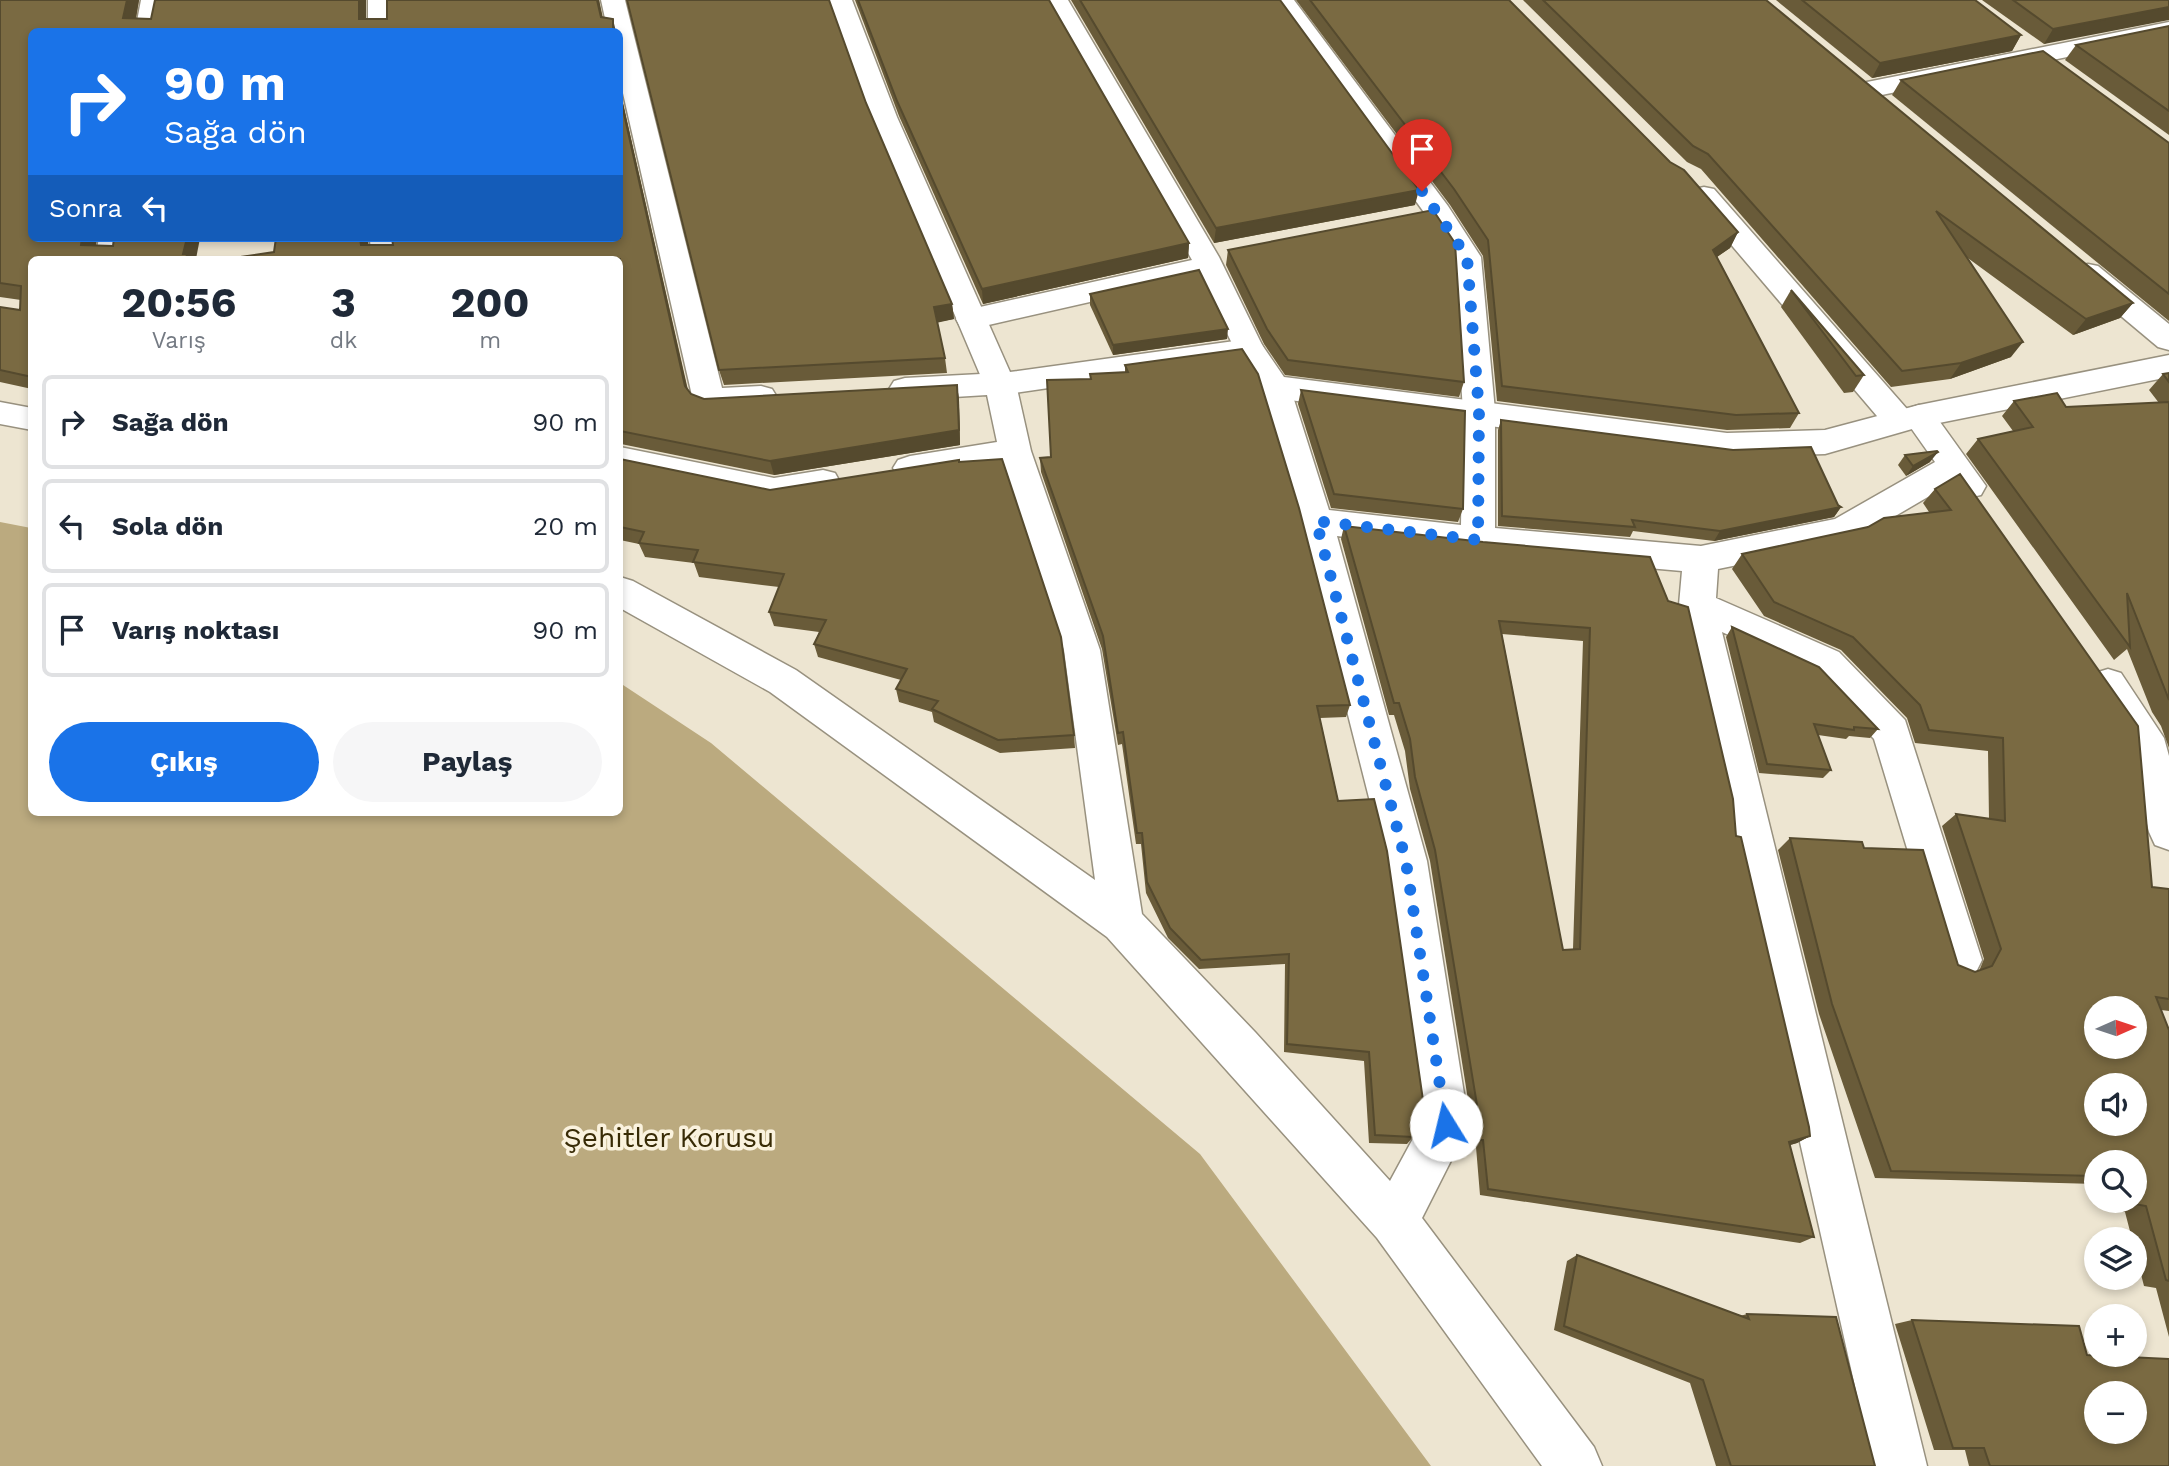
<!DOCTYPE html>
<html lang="tr">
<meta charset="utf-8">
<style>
:root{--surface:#fff;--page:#f6f6f7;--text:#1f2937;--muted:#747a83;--line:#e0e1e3;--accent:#1a73e8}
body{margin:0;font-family:"Work Sans",sans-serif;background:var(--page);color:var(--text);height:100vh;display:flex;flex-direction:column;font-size:26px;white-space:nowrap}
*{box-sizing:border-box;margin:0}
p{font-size:23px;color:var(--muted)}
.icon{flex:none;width:38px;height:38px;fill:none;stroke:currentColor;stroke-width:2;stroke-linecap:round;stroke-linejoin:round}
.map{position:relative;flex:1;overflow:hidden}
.panel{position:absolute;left:28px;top:256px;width:595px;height:560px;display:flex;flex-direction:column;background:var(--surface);border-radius:10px;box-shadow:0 4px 10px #0003}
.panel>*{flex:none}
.top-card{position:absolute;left:28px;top:28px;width:595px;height:214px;border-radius:10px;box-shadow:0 4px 10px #0003;background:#1a73e8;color:#fff;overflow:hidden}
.needle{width:46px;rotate:87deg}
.controls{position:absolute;left:2084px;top:996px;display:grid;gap:14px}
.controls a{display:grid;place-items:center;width:63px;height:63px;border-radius:50%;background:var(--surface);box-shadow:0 4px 10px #0003;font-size:35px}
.pin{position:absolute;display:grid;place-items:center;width:60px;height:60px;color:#fff;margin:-72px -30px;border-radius:50% 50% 50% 0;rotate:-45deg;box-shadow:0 0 7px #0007}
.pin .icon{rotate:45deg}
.me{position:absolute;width:77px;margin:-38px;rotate:351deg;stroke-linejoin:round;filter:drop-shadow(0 0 5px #0008)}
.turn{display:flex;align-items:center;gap:24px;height:147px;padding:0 21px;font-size:32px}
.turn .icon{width:91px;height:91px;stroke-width:2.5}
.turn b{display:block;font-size:49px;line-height:60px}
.then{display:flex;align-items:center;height:66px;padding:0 21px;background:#0003;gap:14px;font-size:26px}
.eta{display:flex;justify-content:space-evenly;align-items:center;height:119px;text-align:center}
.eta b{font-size:42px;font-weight:700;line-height:49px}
.button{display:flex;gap:14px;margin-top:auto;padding:14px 21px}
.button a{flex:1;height:80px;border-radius:42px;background:var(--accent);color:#fff;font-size:28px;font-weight:700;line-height:80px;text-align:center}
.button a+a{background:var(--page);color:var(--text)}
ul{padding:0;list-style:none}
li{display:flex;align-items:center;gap:21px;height:94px;margin:0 14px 10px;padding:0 7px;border:4px solid var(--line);border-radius:10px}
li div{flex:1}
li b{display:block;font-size:26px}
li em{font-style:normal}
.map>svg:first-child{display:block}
</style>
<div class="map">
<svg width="2169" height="1466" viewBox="0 0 2169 1466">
<rect width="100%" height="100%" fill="#ede5d1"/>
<polygon fill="#bbaa7f" points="0,522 31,528 32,812 620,812 620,683 711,743 1200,1154 1431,1466 0,1466"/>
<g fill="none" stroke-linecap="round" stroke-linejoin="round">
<g stroke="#98917f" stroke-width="3">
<g id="street">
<polygon points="141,0 165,0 159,32 135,32"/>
<rect x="368" y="0" width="24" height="32"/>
<polygon points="601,0 625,0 722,388 761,386 772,389 777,397 772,405 709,411 698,408 693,400 620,80 620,32 608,32"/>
<polygon points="1044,0 1068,0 1219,257 1264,349 1260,356 1249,359 1238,356 1200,277 971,329 960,326 956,319 960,312 971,309 1192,260"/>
<path d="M1270,0H1294L1448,206L1481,257L1495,411V528L1701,546L1835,519L1935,462L1911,428L1899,432L1888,429L1694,201L1690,195L1694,189L1704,187L1714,189L1907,409L1919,405L1930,408L1986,486L1981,495C1966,499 1959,497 1950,484L1856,539L1844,543L1718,569L1716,598L1839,652L1905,720L1982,960L1975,974L1960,980L1945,974L1874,739L1813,674L1722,632L1927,1466H1873L1679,605L1682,571L1478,553L1337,536L1427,861L1469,1125L1422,1218L1594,1447L1602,1466H1542L1377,1238L1107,937L770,692L620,608V577L633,581L796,670L1095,880L1064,650L1003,465L910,480L898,476L893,468L898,460L910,456L997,442L987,395L905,400L894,397L889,389L894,381L905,378L1000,373L1011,376L1016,384L1031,451L1100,650L1142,914L1255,1032L1390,1181L1422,1122L1385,861L1299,521L1258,387L1263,379L1274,376L1285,379L1290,387L1329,510L1461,525L1463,411L1453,257L1426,215Z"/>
<polygon points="2169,22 2169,36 1867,98 1858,95 1854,90 1858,85 1867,82"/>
<polygon points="99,238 127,238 123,259 95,259"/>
<polygon points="370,238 398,238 399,259 371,259"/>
<polygon points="2088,264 2098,266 2169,324 2169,350 2158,347 2078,280 2073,273 2078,266"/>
<polygon points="0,402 32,408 32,430 0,424"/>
<polygon points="620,447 774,478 823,470 835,473 840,482 835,491 774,502 620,471"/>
<polygon points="2108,669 2121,673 2164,738 2169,756 2169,850 2155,845 2149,832 2127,743 2089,684 2095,673"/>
</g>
</g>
<g stroke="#98917f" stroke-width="3">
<polygon id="secondary" points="828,0 852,0 897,117 1010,372 1249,339 1260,342 1284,377 1727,433 1825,430 1919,405 2169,355 2169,377 1919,427 1825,454 1727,457 1274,398 1263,395 1241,360 1000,395 989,392 984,384 871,117"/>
</g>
<use href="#street" fill="#fff" fill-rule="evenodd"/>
<use href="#secondary" fill="#fff" fill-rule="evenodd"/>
</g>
<g fill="#695b39" fill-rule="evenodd">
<polygon points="0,0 139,0 136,19 151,19 366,0 366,19 387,19 387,0 599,0 603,18 32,238 97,238 96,245 113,246 200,238 32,259 32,389 0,382 0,307 20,310 21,300 0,297"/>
<polygon points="855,0 1049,0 1189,243 1188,258 983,304 899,116"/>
<polygon points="1071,0 1280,0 1415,205 1214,243"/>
<polygon points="1296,0 1509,0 1738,232 1730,248 1717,257 1799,413 1790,428 1727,430 1497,401 1483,256 1450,205"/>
<polygon points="1523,0 1766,0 2133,303 2120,318 2073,335 1965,256 2011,357 1950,379 1891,387 1701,169 1687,162"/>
<polygon points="1776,0 1975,0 2021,35 2012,51 1872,78"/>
<polygon points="1982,0 2169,0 2044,44"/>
<polygon points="2169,26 2169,135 2065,60 2076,45"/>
<polygon points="1901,80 2169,143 2169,321 1892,95"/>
<polygon points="620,90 688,390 691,394 704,399 957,385 959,400 960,445 774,475 621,444 620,445 620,259 274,252 276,238 368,238 368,245 620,238"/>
<polygon points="866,103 952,304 954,319 937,322 945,358 947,373 724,385 719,370"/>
<polygon points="1228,250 1464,382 1459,397 1285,375 1264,344 1226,265"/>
<polygon points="1791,290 1864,375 1853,392 1844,393 1781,307"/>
<polygon points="1090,294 1227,339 1113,355 1090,305"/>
<polygon points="1125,365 1350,705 1346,717 1320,718 1413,1137 1407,1144 1369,1143 1364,1061 1284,1052 1285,964 1199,969 1168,938 1146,893 1141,844 1136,844 1122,744 1118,745 1102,649 1041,472 1040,458 1051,457 1090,379 1090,374 1125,372"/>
<polygon points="2169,373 2169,748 2161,726 2152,712 2127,649 2114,660 1966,454 1978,439 2013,431 2002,416 2014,401 2066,407 2159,403 2149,390 2163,374"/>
<polygon points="1301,390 1463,509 1458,522 1331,508 1298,404"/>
<polygon points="1501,420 1838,505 1841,507 1834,517 1714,541 1633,531 1630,537 1498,526 1498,430"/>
<polygon points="1905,455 1930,462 1906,476 1898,465"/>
<polygon points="620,459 770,490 959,462 1074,735 1075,748 1000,753 934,722 932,712 899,702 896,689 901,680 818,657 814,644 819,632 774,626 769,612 779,587 699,577 694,563 645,557 639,544 620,540"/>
<polygon points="1960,474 2152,887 2169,889 2169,1011 2161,1010 2169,1030 2169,1337 2156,1288 2144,1286 2135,1251 2135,1239 2132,1239 2125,1212 2103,1209 2101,1200 2135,1200 2135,1162 2096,1162 2096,1184 1875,1178 1819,1014 1778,850 1790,838 1864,848 1958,965 1975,972 1979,971 1984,959 1942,826 1956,814 1989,819 1988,751 1915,743 1907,718 1841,650 1764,616 1732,569 1742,554 1868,527 1929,512 1923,503 1935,489"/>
<path d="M1344,526L1483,542L1650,557L1736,836L1810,1136L1797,1143L1790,1145L1814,1237L1800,1243L1480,1195L1476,1147H1461L1472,1125L1430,861L1410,789L1405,751L1394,715H1389L1341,539ZM1502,634L1583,641L1573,949L1563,950Z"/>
<polygon points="1732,627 1878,729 1870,738 1849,736 1846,739 1818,735 1831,770 1823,778 1759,773 1726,637"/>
<polygon points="1577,1255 1740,1316 1747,1314 1875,1466 1716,1466 1690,1383 1554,1330 1567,1261"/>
<polygon points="1912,1320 2087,1355 2169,1466 1969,1466 1965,1450 1934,1450 1895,1324"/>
</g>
<g fill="#554a2e">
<polygon points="127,0 139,0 133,32 123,18"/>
<polygon points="359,0 366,0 366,32 359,19"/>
<polygon points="597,0 599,0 605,32 601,17"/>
<polygon points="2169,7 2169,20 2044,44 2053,29"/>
<polygon points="613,19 616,32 613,32"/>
<polygon points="2021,35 2012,51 1872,78 1880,63"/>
<polygon points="620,90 690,401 685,386 620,96"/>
<polygon points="1419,190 1415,205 1214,243 1216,228"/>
<polygon points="1738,232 1730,248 1705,265 1713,250"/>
<polygon points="82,238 97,238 93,259 81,245"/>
<polygon points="187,238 200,238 196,259 186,259 183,254"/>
<polygon points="360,238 368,238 369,259 361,245"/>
<polygon points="1189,243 1188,258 983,304 982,289"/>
<polygon points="2133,303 2120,318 2073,335 2086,319"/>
<polygon points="952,304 954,319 936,323 934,307"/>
<polygon points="1228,329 1227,339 1113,355 1113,345"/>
<polygon points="2023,342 2011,357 1950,379 1961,363"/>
<polygon points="957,385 959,400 960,445 774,475 770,461"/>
<polygon points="1938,452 1930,462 1906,476 1913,466"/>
<polygon points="1841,507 1834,517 1714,541 1720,531"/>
<polygon points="1810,1136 1797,1143 1776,1149 1789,1142"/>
</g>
<g fill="#7a6a42" stroke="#554a2e" stroke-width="2" fill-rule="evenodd">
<polygon points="0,0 127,0 123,18 151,19 155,0 359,0 359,19 387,19 387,0 597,0 601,17 613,19 613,32 32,32 32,238 82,238 81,245 113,246 114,238 187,238 183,254 187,254 186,259 32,259 32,377 0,370 0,307 20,310 21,286 0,283"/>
<polygon points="627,0 829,0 866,103 952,304 934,307 945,358 719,370"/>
<polygon points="858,0 1049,0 1189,243 982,289 897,101"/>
<polygon points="1080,0 1280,0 1419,190 1216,228"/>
<polygon points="1310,0 1509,0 1670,162 1684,170 1738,232 1713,250 1799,413 1736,415 1502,386 1488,240 1454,189"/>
<polygon points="1543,0 1766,0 2133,303 2086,319 1936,211 2023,342 1961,363 1902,371 1708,154 1693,146"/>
<polygon points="1802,0 1975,0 2021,35 1880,63"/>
<polygon points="2013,0 2169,0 2169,7 2053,29"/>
<polygon points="2169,26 2169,111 2076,45"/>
<polygon points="2043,51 2169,143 2169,294 1901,80"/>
<polygon points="620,96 685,386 691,394 704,399 957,385 959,430 770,461 620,431 620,259 227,259 274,252 276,238 360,238 361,245 393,245 392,238 620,238"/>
<polygon points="1433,210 1455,243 1464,382 1288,360 1267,329 1228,250"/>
<polygon points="1199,270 1228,329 1113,345 1090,294"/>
<polygon points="1791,290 1864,375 1856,376"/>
<polygon points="1242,349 1258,374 1299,508 1350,705 1317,706 1338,801 1374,799 1387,851 1425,1114 1413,1137 1375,1135 1369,1052 1287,1044 1289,954 1201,960 1170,928 1147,882 1142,833 1137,833 1123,732 1118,733 1103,636 1040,458 1051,457 1047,380 1091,379 1090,374 1128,372 1125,365"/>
<polygon points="2169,373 2169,382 2163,374"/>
<polygon points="1301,390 1465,411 1463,509 1334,494"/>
<polygon points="2057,393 2066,407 2169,402 2169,700 2127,593 2130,647 1978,439 2033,427 2014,401"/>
<polygon points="1501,420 1733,450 1811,447 1838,505 1841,507 1720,531 1632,520 1635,527 1502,516"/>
<polygon points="1937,451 1938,452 1913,466 1905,455"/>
<polygon points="620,459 770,490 959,460 959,462 1002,459 1061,637 1074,735 998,740 932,709 938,701 896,689 907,669 814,644 826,620 769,612 784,574 693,562 698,550 639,543 644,532 620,527"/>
<path d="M1960,474L2138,726L2152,887L2169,889V999L2156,997L2169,1030V1281L2166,1280L2146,1206L2124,1202L2123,1200H2135V1162H2096V1176L1891,1171L1832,1004L1790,838L1862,842L1864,848L1923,850L1958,965L1975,972L1992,966L2001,949L1956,814L2005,821L2003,738L1929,730L1920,705L1853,637L1774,602L1742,554L1868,527L1884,518L1951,510L1935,489ZM2096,1008H2135V1046H2096ZM2096,1085H2135V1124H2096Z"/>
<path d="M1344,526L1483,542L1650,557L1668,601L1688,607L1733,799L1736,836L1741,837L1809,1127L1810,1136L1789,1142L1814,1237L1488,1189L1483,1140H1468L1479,1117L1435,850L1415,777L1410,739L1399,703H1394ZM1499,621L1590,628L1580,949L1563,950Z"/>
<polygon points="1732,627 1819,667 1878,729 1854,727 1854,730 1814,724 1831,770 1767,764"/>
<polygon points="1577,1255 1749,1319 1747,1314 1836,1317 1875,1466 1731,1466 1703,1380 1564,1326"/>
<path d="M1912,1320L2079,1326L2087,1355L2169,1359V1466H1990L1984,1448H1953ZM2096,1393H2135V1432H2096Z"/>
</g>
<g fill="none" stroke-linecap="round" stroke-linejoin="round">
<polyline stroke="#1a73e8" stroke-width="12" stroke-dasharray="0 21.6" points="1422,191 1467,257 1479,411 1478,540 1316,521 1406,862 1446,1125"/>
</g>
<g text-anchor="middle" stroke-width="7" stroke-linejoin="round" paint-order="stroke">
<g font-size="28" fill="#382b06" stroke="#faf2de">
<text x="669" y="1147">Şehitler Korusu</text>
</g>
</g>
</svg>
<div class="controls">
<a><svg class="needle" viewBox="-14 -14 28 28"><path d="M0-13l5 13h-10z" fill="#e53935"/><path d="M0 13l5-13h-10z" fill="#747a83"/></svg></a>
<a><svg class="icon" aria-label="sound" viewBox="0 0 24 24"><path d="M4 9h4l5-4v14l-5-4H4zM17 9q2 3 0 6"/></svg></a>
<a><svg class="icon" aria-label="search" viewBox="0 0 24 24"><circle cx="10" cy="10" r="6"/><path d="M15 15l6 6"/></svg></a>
<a><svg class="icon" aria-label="layers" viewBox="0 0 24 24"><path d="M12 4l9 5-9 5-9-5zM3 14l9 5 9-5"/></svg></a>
<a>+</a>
<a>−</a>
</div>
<div class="pin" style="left:1422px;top:191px;background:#d93025"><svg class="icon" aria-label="arrive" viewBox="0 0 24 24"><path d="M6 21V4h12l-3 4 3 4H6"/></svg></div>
<svg class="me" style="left:1446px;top:1125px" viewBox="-20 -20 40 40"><circle r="19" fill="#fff"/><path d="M0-13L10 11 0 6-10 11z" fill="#1a73e8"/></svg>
<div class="top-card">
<div class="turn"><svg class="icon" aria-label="right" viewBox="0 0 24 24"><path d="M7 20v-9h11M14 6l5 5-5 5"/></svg><div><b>90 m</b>Sağa dön</div></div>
<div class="then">Sonra<svg class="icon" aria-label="left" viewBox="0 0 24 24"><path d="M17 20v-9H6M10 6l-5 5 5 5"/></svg></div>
</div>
<section class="panel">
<div class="eta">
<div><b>20:56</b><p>Varış</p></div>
<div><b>3</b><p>dk</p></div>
<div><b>200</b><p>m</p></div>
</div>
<ul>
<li><svg class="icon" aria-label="right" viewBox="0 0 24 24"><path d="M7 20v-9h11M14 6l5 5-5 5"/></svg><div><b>Sağa dön</b></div><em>90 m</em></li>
<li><svg class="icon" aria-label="left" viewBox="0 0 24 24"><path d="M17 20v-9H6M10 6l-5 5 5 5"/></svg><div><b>Sola dön</b></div><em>20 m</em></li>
<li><svg class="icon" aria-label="arrive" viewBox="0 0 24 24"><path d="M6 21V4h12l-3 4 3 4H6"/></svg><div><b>Varış noktası</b></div><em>90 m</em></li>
</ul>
<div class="button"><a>Çıkış</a><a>Paylaş</a></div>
</section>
</div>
